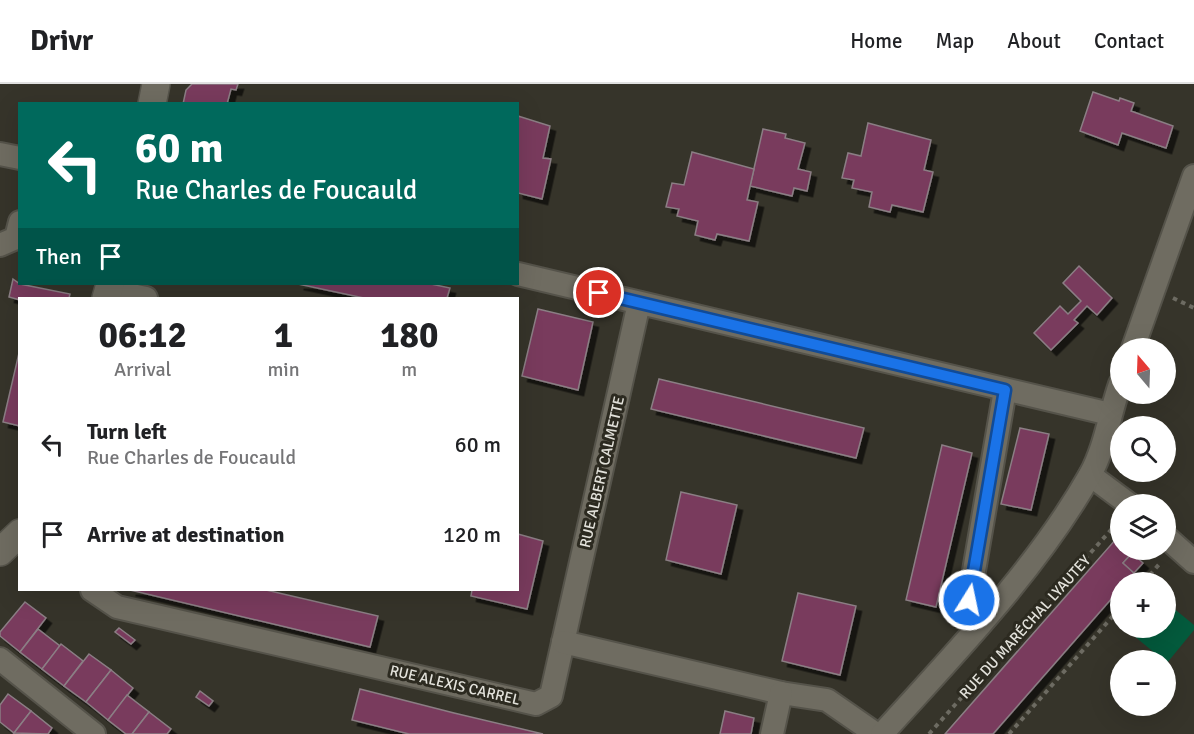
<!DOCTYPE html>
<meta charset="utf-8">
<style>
:root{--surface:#fff;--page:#f2f2f2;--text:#202124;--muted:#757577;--line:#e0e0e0}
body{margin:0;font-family:Signika,sans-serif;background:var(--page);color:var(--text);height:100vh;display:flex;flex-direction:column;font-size:22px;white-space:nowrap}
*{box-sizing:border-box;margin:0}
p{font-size:20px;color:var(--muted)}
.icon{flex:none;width:33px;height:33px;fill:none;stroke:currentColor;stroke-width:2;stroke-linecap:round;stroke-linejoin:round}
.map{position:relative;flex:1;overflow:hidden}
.sheet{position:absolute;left:18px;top:213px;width:501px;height:294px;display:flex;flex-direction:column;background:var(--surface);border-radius:0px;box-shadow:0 6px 24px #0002}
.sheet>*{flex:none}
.banner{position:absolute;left:18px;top:18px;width:501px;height:183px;border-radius:0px;box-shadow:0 6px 24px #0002;background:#00695c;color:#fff;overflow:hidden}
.needle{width:39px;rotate:341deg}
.buttons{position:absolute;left:1110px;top:254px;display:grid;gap:12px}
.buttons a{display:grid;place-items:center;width:66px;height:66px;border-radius:50%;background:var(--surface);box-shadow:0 6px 24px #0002;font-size:30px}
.pin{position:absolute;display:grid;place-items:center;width:51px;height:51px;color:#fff;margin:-26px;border:3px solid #fff;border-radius:50%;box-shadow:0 2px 6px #0007}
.me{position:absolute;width:66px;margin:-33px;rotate:10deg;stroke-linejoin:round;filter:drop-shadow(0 0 4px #0008)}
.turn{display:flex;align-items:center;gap:21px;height:126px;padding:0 18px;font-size:27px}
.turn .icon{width:78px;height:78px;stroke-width:2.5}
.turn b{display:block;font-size:42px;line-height:51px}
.then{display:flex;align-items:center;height:57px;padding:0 18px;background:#0003;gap:12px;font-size:22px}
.eta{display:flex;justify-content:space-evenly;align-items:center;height:102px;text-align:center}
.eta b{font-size:36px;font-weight:700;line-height:42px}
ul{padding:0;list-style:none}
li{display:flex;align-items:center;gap:18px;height:90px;padding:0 18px}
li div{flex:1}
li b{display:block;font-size:22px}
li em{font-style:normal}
header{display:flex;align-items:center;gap:36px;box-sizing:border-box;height:84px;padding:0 30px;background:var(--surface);border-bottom:2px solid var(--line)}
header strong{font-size:28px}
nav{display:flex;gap:33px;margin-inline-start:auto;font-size:21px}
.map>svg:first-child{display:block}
</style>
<header>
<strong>Drivr</strong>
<nav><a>Home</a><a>Map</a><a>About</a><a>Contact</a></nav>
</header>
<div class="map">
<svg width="1194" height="650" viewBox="0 0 1194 650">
<defs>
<filter id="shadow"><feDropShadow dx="5.5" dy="5.5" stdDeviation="0" flood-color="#0009"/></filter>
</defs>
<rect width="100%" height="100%" fill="#36342a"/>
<polygon fill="#045b3d" points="1166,518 1194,541 1194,546 1167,579 1128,547 1132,543 1166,543"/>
<g fill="#793a5d" stroke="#8b7e84" stroke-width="1.5" filter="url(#shadow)">
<polygon points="192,0 238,0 236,6 231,5 227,20 183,20 186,6"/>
<polygon points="1093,8 1119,17 1120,14 1134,19 1131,27 1173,42 1166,64 1122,49 1118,61 1080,47"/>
<polygon points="518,32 550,42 543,74 551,75 542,115 518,109"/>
<polygon points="868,39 931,56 924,86 933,88 923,128 892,121 890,128 869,123 872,108 852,104 854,96 842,94 848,69 861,72"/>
<polygon points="763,45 786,50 785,54 805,59 798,85 811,88 807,107 794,104 792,112 750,102"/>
<polygon points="692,68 754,85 747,116 758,118 749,157 717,150 715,156 695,151 698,137 677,132 679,125 666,123 672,99 684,101"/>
<polygon points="1079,182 1112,214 1097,231 1087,222 1074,236 1078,239 1051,266 1034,249 1060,222 1068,230 1081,217 1063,199"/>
<polygon points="13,195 20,200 70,210 69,214 20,216 9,213"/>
<polygon points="298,200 431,200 450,204 447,214 364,214"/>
<polygon points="538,225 593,238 578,306 522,292"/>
<polygon points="19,269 20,269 20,342 3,338"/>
<polygon points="659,295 864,344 856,374 651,325"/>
<polygon points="1020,344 1049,350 1031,426 1001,420"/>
<polygon points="942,361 972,369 936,523 906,516"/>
<polygon points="681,408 737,421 721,490 666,476"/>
<polygon points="518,450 543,457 527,525 471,512 472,506 518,506"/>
<polygon points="1116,455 1120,459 1120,465 1127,465 1132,469 1123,479 1134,489 1127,498 1120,498 1120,505 993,650 945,650"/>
<polygon points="1132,469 1143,479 1134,489 1123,479"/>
<polygon points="130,506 266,506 378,532 370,563"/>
<polygon points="798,509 856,522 840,591 782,577"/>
<polygon points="25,518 46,534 20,568 0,552 0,548"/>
<polygon points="119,544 135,556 131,560 115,548"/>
<polygon points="38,545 60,562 42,585 20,568"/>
<polygon points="61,560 83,577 64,602 42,585"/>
<polygon points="89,570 111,586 86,618 64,602"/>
<polygon points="111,586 133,604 108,636 86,618"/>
<polygon points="360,605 454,629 543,650 409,650 352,636"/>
<polygon points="200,607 213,617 209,622 196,613"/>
<polygon points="8,610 31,627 14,649 0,638 0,621"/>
<polygon points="127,611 149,628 132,650 126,650 108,636"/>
<polygon points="31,627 52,644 48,650 14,649"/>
<polygon points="725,627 754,634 751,650 720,650"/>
<polygon points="149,628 171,645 167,650 132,650"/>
</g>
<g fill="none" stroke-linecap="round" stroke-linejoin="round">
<g stroke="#55534a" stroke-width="26">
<g id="minor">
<polyline points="0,70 20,74"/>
<polyline points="0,161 16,154 20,138"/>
<polyline points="518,190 1110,330"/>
<polyline points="108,206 146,214"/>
<polyline points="1133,264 1194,92"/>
<polyline points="1090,391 1129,420"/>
<polyline points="1166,453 1194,478"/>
<polyline points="92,506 117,523 536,620 551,612 639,219"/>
<polyline points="978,540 969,516 1005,306"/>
<polyline points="563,558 781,609 827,616 876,650"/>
<polyline points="0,575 94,650"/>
<polyline points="772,650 781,609"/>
<path d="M882,650C954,570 1037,485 1090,391C1105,364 1110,329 1120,300"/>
</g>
</g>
<g stroke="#55534a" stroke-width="30">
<g id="tertiary">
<polyline points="152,20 156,0"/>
<polyline points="106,214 110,200"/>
<polyline points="0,468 20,449"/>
</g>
</g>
<g stroke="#6d6b62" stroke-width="4" stroke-dasharray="4.5 4.5" stroke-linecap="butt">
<polyline points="1173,214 1194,224"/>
<polyline points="1144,498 1161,478"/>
<polyline points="929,650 1118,438"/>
<polyline points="1009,650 1120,524"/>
</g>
<use href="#minor" stroke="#6f6c61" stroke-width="22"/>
<use href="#tertiary" stroke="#6f6c61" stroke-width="27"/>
</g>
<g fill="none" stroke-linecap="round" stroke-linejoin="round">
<g stroke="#114b97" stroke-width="15">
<polyline id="route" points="599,209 1005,306 969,516"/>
</g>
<use href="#route" stroke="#1a73e8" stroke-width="10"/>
</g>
<g text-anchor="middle" stroke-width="6" stroke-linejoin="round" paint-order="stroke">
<g font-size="15" fill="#e3e2db" stroke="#2c2a20">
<text transform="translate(602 388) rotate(-77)" y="5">RUE ALBERT CALMETTE</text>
<text transform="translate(1025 543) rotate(-48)" y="5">RUE DU MARÉCHAL LYAUTEY</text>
<text transform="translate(455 601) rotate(13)" y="5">RUE ALEXIS CARREL</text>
</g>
</g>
</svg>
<div class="buttons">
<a><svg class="needle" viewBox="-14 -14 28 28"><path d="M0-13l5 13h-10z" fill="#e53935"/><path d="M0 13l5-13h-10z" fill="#757577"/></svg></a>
<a><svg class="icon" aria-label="search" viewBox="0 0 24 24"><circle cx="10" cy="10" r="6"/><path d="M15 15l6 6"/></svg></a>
<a><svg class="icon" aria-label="layers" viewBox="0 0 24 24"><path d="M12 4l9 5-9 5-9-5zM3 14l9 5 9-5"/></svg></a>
<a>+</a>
<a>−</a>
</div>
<div class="pin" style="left:599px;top:209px;background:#d93025"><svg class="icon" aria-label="arrive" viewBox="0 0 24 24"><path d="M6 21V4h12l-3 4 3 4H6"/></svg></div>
<svg class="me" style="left:969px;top:516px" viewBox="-20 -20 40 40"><circle r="17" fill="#1a73e8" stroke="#fff" stroke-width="3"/><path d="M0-11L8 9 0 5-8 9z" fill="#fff"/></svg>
<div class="banner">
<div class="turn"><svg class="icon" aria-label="left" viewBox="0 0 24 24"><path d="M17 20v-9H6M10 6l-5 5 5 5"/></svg><div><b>60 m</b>Rue Charles de Foucauld</div></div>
<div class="then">Then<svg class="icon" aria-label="arrive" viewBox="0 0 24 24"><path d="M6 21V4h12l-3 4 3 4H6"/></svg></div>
</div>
<section class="sheet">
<div class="eta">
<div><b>06:12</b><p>Arrival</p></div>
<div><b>1</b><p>min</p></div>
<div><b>180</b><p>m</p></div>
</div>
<ul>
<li><svg class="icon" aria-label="left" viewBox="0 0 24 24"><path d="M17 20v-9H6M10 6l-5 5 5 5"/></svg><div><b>Turn left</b><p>Rue Charles de Foucauld</p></div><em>60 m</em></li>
<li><svg class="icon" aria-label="arrive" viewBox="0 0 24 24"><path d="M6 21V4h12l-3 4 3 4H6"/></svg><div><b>Arrive at destination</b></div><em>120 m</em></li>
</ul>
</section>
</div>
